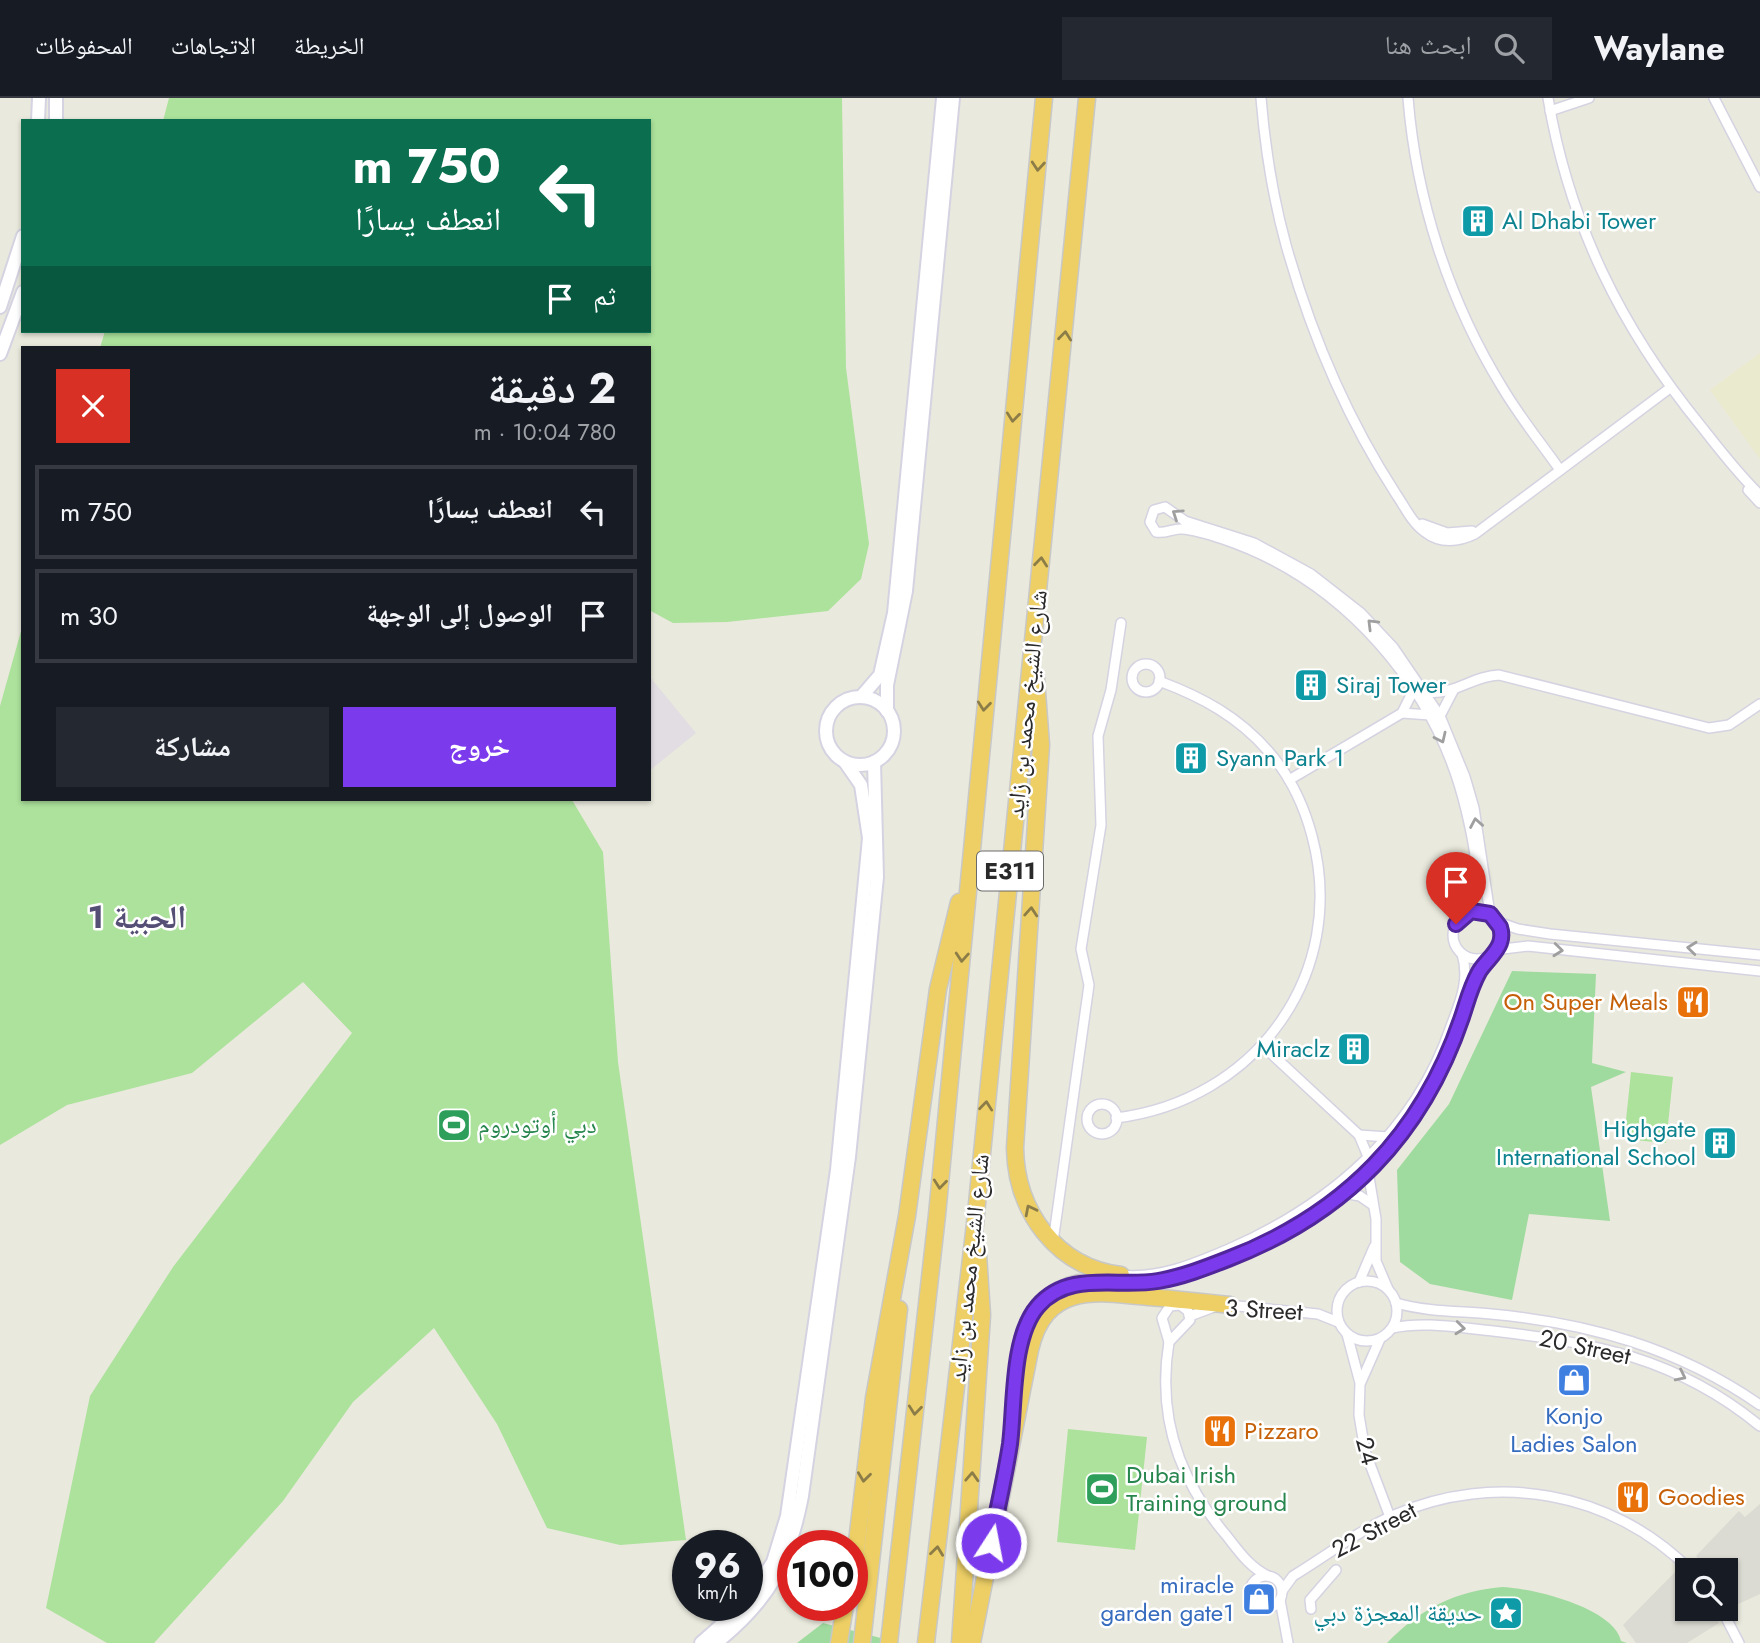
<!DOCTYPE html>
<html lang="ar">
<meta charset="utf-8">
<style>
:root{--surface:#171b24;--page:#242831;--text:#f1f3f6;--muted:#9ea1a6;--line:#363941;--accent:#7c3aed}
body{margin:0;font-family:Jost,"Noto Naskh Arabic",sans-serif;background:var(--page);color:var(--text);direction:rtl;height:100vh;display:flex;flex-direction:column;font-size:26px;white-space:nowrap}
*{box-sizing:border-box;margin:0}
p{font-size:23px;color:var(--muted)}
.icon{flex:none;width:38px;height:38px;fill:none;stroke:currentColor;stroke-width:2;stroke-linecap:round;stroke-linejoin:round}
.map{position:relative;flex:1;overflow:hidden;direction:ltr}
.sheet{position:absolute;left:21px;top:248px;width:630px;height:455px;display:flex;flex-direction:column;background:var(--surface);border-radius:0px;box-shadow:0 2px 5px #0004;direction:rtl}
.sheet>*{flex:none}
.hud{position:absolute;left:21px;top:21px;width:630px;height:214px;border-radius:0px;box-shadow:0 2px 5px #0004;direction:rtl;background:#0b6e4f;color:#fff;overflow:hidden}
.buttons{position:absolute;left:1675px;top:1460px;display:grid;gap:14px}
.buttons a{display:grid;place-items:center;width:63px;height:63px;border-radius:0px;background:var(--surface);box-shadow:0 2px 5px #0004;font-size:35px}
.speed{position:absolute;left:672px;top:1432px;display:flex;gap:14px;font-size:35px;font-weight:700;text-align:center}
.speed>*{display:grid;place-content:center;width:91px;height:91px;border-radius:50%;background:var(--surface);box-shadow:0 2px 5px #0004;line-height:1}
.speed small{font-size:18px;font-weight:400}
.speed .limit{border:10px solid #d22;background:#fff;color:#111}
.pin{position:absolute;display:grid;place-items:center;width:60px;height:60px;color:#fff;margin:-72px -30px;border-radius:50% 50% 50% 0;rotate:-45deg;box-shadow:0 0 7px #0007}
.pin .icon{rotate:45deg}
.me{position:absolute;width:77px;margin:-38px;rotate:11deg;stroke-linejoin:round;filter:drop-shadow(0 0 5px #0008)}
.turn{display:flex;align-items:center;gap:24px;height:147px;padding:0 35px;font-size:32px}
.turn .icon{width:91px;height:91px;stroke-width:2.5}
.turn b{display:block;font-size:49px;line-height:60px}
.then{display:flex;align-items:center;height:66px;padding:0 35px;background:#0003;gap:14px;font-size:26px}
.round{display:grid;place-items:center;flex:none;width:74px;height:74px;border-radius:0px;background:var(--page)}
.summary{display:flex;align-items:center;justify-content:space-between;height:119px;padding:0 35px}
h1{font-size:42px;font-weight:700;line-height:52px}
.button{display:flex;gap:14px;margin-top:auto;padding:14px 35px}
.button a{flex:1;height:80px;border-radius:0px;background:var(--accent);color:#fff;font-size:28px;font-weight:700;line-height:80px;text-align:center}
.button a+a{background:var(--page);color:var(--text)}
ul{padding:0;list-style:none}
li{display:flex;align-items:center;gap:21px;height:94px;margin:0 14px 10px;padding:0 21px;border:4px solid var(--line);border-radius:0px}
li div{flex:1}
li b{display:block;font-size:26px}
li em{font-style:normal}
header{display:flex;align-items:center;gap:42px;box-sizing:border-box;height:98px;padding:0 35px;background:var(--surface);border-bottom:2px solid var(--line)}
header strong{font-size:33px}
nav{display:flex;gap:38px;margin-inline-start:auto;font-size:24px}
.search{width:490px;height:63px;background:var(--page);display:flex;align-items:center;gap:18px;box-sizing:border-box;padding:0 24px;border-radius:0px;color:var(--muted);font-size:26px}
.map>svg:first-child{display:block}
</style>
<header>
<strong>Waylane</strong>
<div class="search"><svg class="icon" aria-label="search" viewBox="0 0 24 24"><circle cx="10" cy="10" r="6"/><path d="M15 15l6 6"/></svg>ابحث هنا</div>
<nav><a>الخريطة</a><a>الاتجاهات</a><a>المحفوظات</a></nav>
</header>
<div class="map">
<svg width="1760" height="1545" viewBox="0 0 1760 1545">
<rect width="100%" height="100%" fill="#eae9dd"/>
<polygon fill="#e1dde3" points="649,578 696,635 649,673"/>
<polygon fill="#eaeace" points="1760,255 1760,361 1710,292"/>
<g fill="#9fdb9f">
<polygon points="1512,873 1596,876 1592,965 1626,974 1591,989 1610,1123 1529,1116 1512,1202 1430,1186 1400,1164 1397,1072 1449,1006"/>
<path d="M1502,1489C1532,1490 1614,1510 1621,1543L1627,1545H1387C1420,1511 1455,1493 1502,1489Z"/>
<polygon points="823,1525 900,1545 797,1545"/>
</g>
<g fill="#ace29c">
<polygon points="169,0 842,0 846,270 869,446 861,481 828,513 727,524 673,525 649,512 649,250 100,250 105,233 649,233 649,23 163,23"/>
<polygon points="23,526 23,702 572,702 603,754 618,964 686,1442 620,1447 547,1430 497,1326 434,1230 353,1304 283,1403 154,1545 107,1545 46,1510 90,1298 173,1169 352,935 303,884 192,975 67,1007 0,1047 0,608"/>
<polygon points="1631,974 1673,979 1666,1045 1624,1041"/>
<polygon points="1068,1331 1147,1339 1135,1452 1057,1444"/>
</g>
<g fill="#dbdbd3">
<polygon points="1760,1406 1760,1496 1736,1507 1726,1493 1726,1472 1708,1472 1696,1458 1739,1413 1745,1419"/>
<polygon points="1678,1471 1687,1480 1687,1510 1709,1510 1719,1525 1687,1545 1636,1545 1623,1527"/>
</g>
<g fill="none" stroke-linecap="round" stroke-linejoin="round">
<g stroke="#d5d3e1" stroke-width="12">
<g id="street">
<path d="M1261,0C1265,49 1273,100 1286,147C1311,236 1346,319 1396,396C1405,409 1412,425 1425,434C1440,446 1459,444 1475,436L1670,290"/>
<path d="M1408,0C1416,101 1449,203 1502,289C1519,318 1541,345 1560,372"/>
<path d="M1548,0C1569,125 1621,230 1701,328C1720,352 1738,376 1760,397"/>
<polyline points="1714,0 1760,89"/>
<polyline points="1550,13 1589,0"/>
<polyline points="1748,392 1760,405"/>
<polyline points="1422,426 1447,435 1472,433"/>
<circle cx="1146" cy="580" r="14"/>
<path d="M1426,594C1454,598 1472,578 1499,577L1709,630L1729,627L1760,606"/>
<polyline points="1402,615 1430,617"/>
<polyline points="1440,618 1453,593"/>
<polyline points="1289,682 1402,615 1414,591"/>
<circle cx="1477" cy="837" r="24"/>
<path d="M1465,816C1484,787 1474,745 1466,712C1437,589 1344,482 1223,441C1211,437 1196,432 1182,431C1173,430 1166,436 1156,434L1150,424L1154,412L1165,409L1185,423L1254,445L1311,476L1361,515L1393,549L1440,618L1465,679L1474,710L1490,816"/>
<polyline points="1498,824 1518,831 1550,836 1760,857"/>
<polyline points="1491,857 1503,851 1528,848 1760,873"/>
<polyline points="1263,948 1359,1037 1369,1061"/>
<circle cx="1102" cy="1021" r="15"/>
<path d="M1116,1020C1255,1003 1349,876 1312,738C1304,708 1290,678 1269,654C1239,619 1202,599 1159,583"/>
<polyline points="1359,1037 1388,1039"/>
<polyline points="1368,1073 1376,1121 1376,1163 1388,1191"/>
<polyline points="1343,1095 1360,1098 1373,1107"/>
<polyline points="1053,1144 1089,887 1081,851 1101,727 1098,638 1111,592 1121,525"/>
<path d="M1121,1177C1159,1181 1194,1166 1229,1151C1329,1107 1415,1035 1451,928C1460,904 1470,882 1462,856"/>
<circle cx="1367" cy="1213" r="30"/>
<polyline points="1359,1184 1374,1149"/>
<path d="M1121,1186C1242,1183 1380,1094 1435,986C1456,945 1464,897 1489,859"/>
<path d="M1396,1205C1428,1214 1459,1213 1491,1216C1589,1225 1678,1250 1760,1307"/>
<polygon points="1180,1207 1188,1213 1190,1222 1169,1244 1162,1220 1170,1208"/>
<polyline points="1228,1207 1318,1216 1338,1224"/>
<polyline points="1190,1218 1214,1209"/>
<path d="M1392,1230C1426,1223 1459,1230 1493,1233C1596,1245 1677,1260 1760,1328"/>
<polyline points="1347,1236 1360,1285 1359,1317 1365,1353 1390,1419"/>
<path d="M1169,1244C1157,1317 1178,1381 1226,1437C1238,1452 1249,1469 1268,1478"/>
<polyline points="1361,1284 1380,1241"/>
<circle cx="1266" cy="1494" r="16"/>
<path d="M1282,1493L1293,1478C1326,1458 1358,1433 1394,1417C1494,1373 1612,1393 1690,1472"/>
<polyline points="1280,1502 1288,1545"/>
<polyline points="1721,1510 1739,1545"/>
<polyline points="1311,1511 1310,1502 1336,1472"/>
</g>
</g>
<g stroke="#d5d3e1" stroke-width="16">
<g id="secondary">
<polyline points="56,0 56,23"/>
<polyline points="38,23 39,0"/>
<polyline points="0,209 23,138"/>
<polyline points="0,256 23,194"/>
<polyline points="861,599 880,577 894,515 943,0"/>
<circle cx="860" cy="633" r="34"/>
<polyline points="887,613 887,587 906,493 953,0"/>
<polyline points="747,1503 773,1464 787,1418 837,1072 869,740 861,687 845,664"/>
<polyline points="701,1545 744,1507"/>
<path d="M716,1545C770,1502 789,1465 802,1398L849,1059L877,779L874,664"/>
</g>
</g>
<g stroke="#c8c8c8" stroke-width="19">
<g id="highway">
<path d="M1036,581L1041,647L1015,1050C1016,1113 1056,1169 1121,1177"/>
<path d="M1023,1239C1030,1211 1051,1191 1079,1185"/>
<polyline points="852,1486 874,1300 907,1118 938,891 959,804"/>
<polyline points="839,1545 845,1507"/>
<polyline points="862,1545 899,1211"/>
<polyline points="889,1545 937,1117 1044,0"/>
<polyline points="926,1545 975,1126 1087,0"/>
<polyline points="960,1545 982,1217 978,1156"/>
<path d="M972,1545L1030,1252C1045,1186 1094,1193 1148,1199C1175,1201 1202,1204 1230,1207"/>
</g>
</g>
<use href="#street" stroke="#fff" stroke-width="9"/>
<use href="#secondary" stroke="#fff" stroke-width="12"/>
<use href="#highway" stroke="#edcf65" stroke-width="16"/>
</g>
<defs><path id="oneway-chevron" d="M-2-3.5L2.5 0L-2 3.5" fill="none" stroke-width="1.6" stroke-linecap="round" stroke-linejoin="round" transform="scale(1.75)"/></defs>
<g stroke="#8c7c48">
<use href="#oneway-chevron" transform="translate(1038 68) rotate(95)"/>
<use href="#oneway-chevron" transform="translate(1065 238) rotate(-84)"/>
<use href="#oneway-chevron" transform="translate(1013 319) rotate(96)"/>
<use href="#oneway-chevron" transform="translate(1041 464) rotate(-84)"/>
<use href="#oneway-chevron" transform="translate(984 608) rotate(96)"/>
<use href="#oneway-chevron" transform="translate(1031 814) rotate(-86)"/>
<use href="#oneway-chevron" transform="translate(962 859) rotate(94)"/>
<use href="#oneway-chevron" transform="translate(986 1008) rotate(-84)"/>
<use href="#oneway-chevron" transform="translate(940 1086) rotate(96)"/>
<use href="#oneway-chevron" transform="translate(1030 1112) rotate(-117)"/>
<use href="#oneway-chevron" transform="translate(915 1312) rotate(96)"/>
<use href="#oneway-chevron" transform="translate(864 1379) rotate(97)"/>
<use href="#oneway-chevron" transform="translate(972 1379) rotate(-87)"/>
<use href="#oneway-chevron" transform="translate(937 1453) rotate(-83)"/>
</g>
<g stroke="#9f9f9f">
<use href="#oneway-chevron" transform="translate(1177 416) rotate(-146)"/>
<use href="#oneway-chevron" transform="translate(1372 526) rotate(-135)"/>
<use href="#oneway-chevron" transform="translate(1441 640) rotate(65)"/>
<use href="#oneway-chevron" transform="translate(1476 725) rotate(-100)"/>
<use href="#oneway-chevron" transform="translate(1692 850) rotate(-174)"/>
<use href="#oneway-chevron" transform="translate(1558 852) rotate(6)"/>
<use href="#oneway-chevron" transform="translate(1460 1230) rotate(6)"/>
<use href="#oneway-chevron" transform="translate(1681 1278) rotate(26)"/>
</g>
<g fill="none" stroke-linecap="round" stroke-linejoin="round">
<g stroke="#51269a" stroke-width="18">
<path id="route" d="M991,1445C997,1412 1005,1379 1010,1346C1015,1307 1011,1239 1038,1208C1069,1172 1117,1190 1158,1183C1182,1179 1205,1170 1228,1161C1345,1116 1422,1037 1462,919C1467,904 1471,888 1479,874C1485,864 1496,856 1500,845C1502,839 1502,835 1500,829L1490,816L1471,813L1456,826"/>
</g>
<use href="#route" stroke="#7c3aed" stroke-width="12"/>
</g>
<defs>
<g id="building-square" transform="scale(1.75)"><rect x="-9" y="-9" width="18" height="18" rx="4" fill="#0f9aa8" stroke="#fff"/><path d="M-4-6H4V6H1V3H-1V6H-4ZM-2.5-4.3h1.7v1.8h-1.7ZM.8-4.3h1.7v1.8H.8ZM-2.5-1h1.7V.8h-1.7ZM.8-1h1.7V.8H.8Z" fill="#fff"/></g>
<g id="restaurant-square" transform="scale(1.75)"><rect x="-9" y="-9" width="18" height="18" rx="4" fill="#e8710a" stroke="#fff"/><path d="M-5-6h1v4h1v-4h1v4h1v-4h1v5L-1.5 .5V6h-2V.5L-5-1ZM5-6V6H3V1.5H1.5Q1.5-4 5-6Z" fill="#fff"/></g>
<g id="stadium-square" transform="scale(1.75)"><rect x="-9" y="-9" width="18" height="18" rx="4" fill="#2e9e5b" stroke="#fff"/><path d="M0-5a6.5 5 0 1 0 0 10a6.5 5 0 1 0 0-10ZM-3.5-1.8h7v3.6h-7Z" fill="#fff"/></g>
<g id="shop-square" transform="scale(1.75)"><rect x="-9" y="-9" width="18" height="18" rx="4" fill="#3f7fe0" stroke="#fff"/><path d="M-5-2.5h2.3a2.7 3.5 0 0 1 5.4 0H5L5.5 6h-11ZM-1.5-2.5h3a1.5 2.3 0 0 0-3 0Z" fill="#fff"/></g>
<g id="sight-square" transform="scale(1.75)"><rect x="-9" y="-9" width="18" height="18" rx="4" fill="#0f9aa8" stroke="#fff"/><path d="M0-6L1.8-2.2L6-1.7L2.9 1.2L3.7 5.4L0 3.3L-3.7 5.4L-2.9 1.2L-6-1.7L-1.8-2.2Z" fill="#fff"/></g>
</defs>
<g fill-rule="evenodd">
<use href="#building-square" x="1478" y="123"/>
<use href="#building-square" x="1311" y="587"/>
<use href="#building-square" x="1191" y="660"/>
<use href="#restaurant-square" x="1693" y="904"/>
<use href="#building-square" x="1354" y="951"/>
<use href="#stadium-square" x="454" y="1027"/>
<use href="#building-square" x="1720" y="1045"/>
<use href="#shop-square" x="1574" y="1282"/>
<use href="#restaurant-square" x="1220" y="1333"/>
<use href="#stadium-square" x="1102" y="1391"/>
<use href="#restaurant-square" x="1633" y="1399"/>
<use href="#shop-square" x="1259" y="1501"/>
<use href="#sight-square" x="1506" y="1515"/>
</g>
<g text-anchor="middle" stroke-width="5" stroke-linejoin="round" paint-order="stroke">
<rect fill="#fff" stroke="#6a6a6a" stroke-width="2" x="977" y="753.5" width="66" height="39" rx="5"/>
<g font-size="23" font-weight="bold" fill="#2a2a2a">
<text x="1010" y="781">E311</text>
</g>
<g font-size="24" fill="#0d838f" stroke="#fff" text-anchor="start">
<text x="1502" y="131">Al Dhabi Tower</text>
<text x="1336" y="595">Siraj Tower</text>
<text x="1216" y="668">Syann Park 1</text>
<text x="1330" y="959" text-anchor="end">Miraclz</text>
<text x="1696" y="1039" text-anchor="end">Highgate<tspan x="1696" dy="28">International School</tspan></text>
<text x="1482" y="1523" text-anchor="end">حديقة المعجزة دبي</text>
</g>
<g font-size="24" fill="#2a2a2a" stroke="#fff">
<text transform="translate(1027 606) rotate(-84)" y="8">شارع الشيخ محمد بن زايد</text>
<text transform="translate(969 1170) rotate(-84)" y="8">شارع الشيخ محمد بن زايد</text>
<text transform="translate(1264 1212) rotate(3)" y="8">3 Street</text>
<text transform="translate(1585 1249) rotate(12)" y="8">20 Street</text>
<text transform="translate(1367 1353) rotate(75)" y="8">24</text>
<text transform="translate(1374 1432) rotate(-28)" y="8">22 Street</text>
</g>
<g font-size="24" fill="#c56008" stroke="#fff" text-anchor="start">
<text x="1668" y="912" text-anchor="end">On Super Meals</text>
<text x="1244" y="1341">Pizzaro</text>
<text x="1658" y="1407">Goodies</text>
</g>
<g font-size="24" fill="#27864d" stroke="#fff" text-anchor="start">
<text x="478" y="1035">دبي أوتودروم</text>
<text x="1126" y="1385">Dubai Irish<tspan x="1126" dy="28">Training ground</tspan></text>
</g>
<g font-size="24" fill="#366cbe" stroke="#fff">
<text x="1574" y="1326">Konjo<tspan x="1574" dy="28">Ladies Salon</tspan></text>
<text x="1234" y="1495" text-anchor="end">miracle<tspan x="1234" dy="28">garden gate1</tspan></text>
</g>
<g font-size="32" font-weight="bold" fill="#554f76" stroke="#fff">
<text x="137" y="830">الحبية 1</text>
</g>
</g>
</svg>
<div class="buttons">
<a><svg class="icon" aria-label="search" viewBox="0 0 24 24"><circle cx="10" cy="10" r="6"/><path d="M15 15l6 6"/></svg></a>
</div>
<div class="speed"><div>96<small>km/h</small></div><div class="limit">100</div></div>
<div class="pin" style="left:1456px;top:826px;background:#d93025"><svg class="icon" aria-label="arrive" viewBox="0 0 24 24"><path d="M6 21V4h12l-3 4 3 4H6"/></svg></div>
<svg class="me" style="left:991px;top:1445px" viewBox="-20 -20 40 40"><circle r="17" fill="#7c3aed" stroke="#fff" stroke-width="3"/><path d="M0-11L8 9 0 5-8 9z" fill="#fff"/></svg>
<div class="hud">
<div class="turn"><svg class="icon" aria-label="left" viewBox="0 0 24 24"><path d="M17 20v-9H6M10 6l-5 5 5 5"/></svg><div><b>750 m</b>انعطف يسارًا</div></div>
<div class="then">ثم<svg class="icon" aria-label="arrive" viewBox="0 0 24 24"><path d="M6 21V4h12l-3 4 3 4H6"/></svg></div>
</div>
<section class="sheet">
<div class="summary"><div><h1>2 دقيقة</h1><p>780 m · 10:04</p></div><a class="round" style="background:#d93025;color:#fff"><svg class="icon" aria-label="close" viewBox="0 0 24 24"><path d="M6 6l12 12M18 6L6 18"/></svg></a></div>
<ul>
<li><svg class="icon" aria-label="left" viewBox="0 0 24 24"><path d="M17 20v-9H6M10 6l-5 5 5 5"/></svg><div><b>انعطف يسارًا</b></div><em>750 m</em></li>
<li><svg class="icon" aria-label="arrive" viewBox="0 0 24 24"><path d="M6 21V4h12l-3 4 3 4H6"/></svg><div><b>الوصول إلى الوجهة</b></div><em>30 m</em></li>
</ul>
<div class="button"><a>خروج</a><a>مشاركة</a></div>
</section>
</div>
